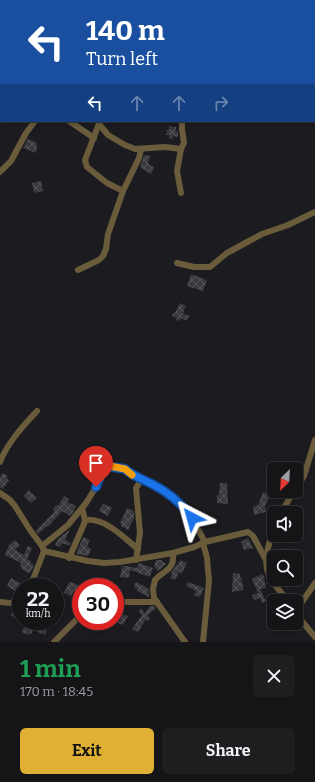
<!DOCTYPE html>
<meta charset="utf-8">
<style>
:root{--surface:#151417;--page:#1e1d20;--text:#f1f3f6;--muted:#9d9ea1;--line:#343336;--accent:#dfb034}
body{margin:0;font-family:Bitter,serif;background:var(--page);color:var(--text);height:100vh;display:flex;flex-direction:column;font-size:15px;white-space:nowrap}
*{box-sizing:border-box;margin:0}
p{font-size:13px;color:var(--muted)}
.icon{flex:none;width:22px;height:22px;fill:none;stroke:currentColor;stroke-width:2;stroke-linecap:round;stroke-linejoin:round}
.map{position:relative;height:642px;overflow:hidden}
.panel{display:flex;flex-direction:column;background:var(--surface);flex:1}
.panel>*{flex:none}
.guide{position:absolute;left:0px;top:0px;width:315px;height:122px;box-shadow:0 2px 6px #0003,0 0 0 1px var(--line);background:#1a4fa0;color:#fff;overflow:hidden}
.needle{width:26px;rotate:204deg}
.tools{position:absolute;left:267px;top:462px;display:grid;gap:8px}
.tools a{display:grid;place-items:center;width:36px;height:36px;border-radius:6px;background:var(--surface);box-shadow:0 2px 6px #0003,0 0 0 1px var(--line);font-size:20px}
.speed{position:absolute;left:12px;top:578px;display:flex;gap:8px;font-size:20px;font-weight:700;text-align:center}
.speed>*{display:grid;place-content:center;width:52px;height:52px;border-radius:50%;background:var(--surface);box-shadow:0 2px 6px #0003,0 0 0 1px var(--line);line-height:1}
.speed small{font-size:10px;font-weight:400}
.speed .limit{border:6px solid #d22;background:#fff;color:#111}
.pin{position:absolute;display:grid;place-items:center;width:34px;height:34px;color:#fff;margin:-41px -17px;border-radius:50% 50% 50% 0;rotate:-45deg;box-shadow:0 0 4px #0007}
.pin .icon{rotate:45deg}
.me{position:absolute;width:44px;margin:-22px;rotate:321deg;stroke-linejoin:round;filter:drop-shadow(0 0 3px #0008)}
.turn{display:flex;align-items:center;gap:14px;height:84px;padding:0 20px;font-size:18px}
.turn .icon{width:52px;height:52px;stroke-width:2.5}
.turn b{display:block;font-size:28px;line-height:34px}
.lanes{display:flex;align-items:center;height:38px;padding:0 20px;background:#0003;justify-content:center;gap:20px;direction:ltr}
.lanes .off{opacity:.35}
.round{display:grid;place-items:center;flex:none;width:42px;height:42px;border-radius:6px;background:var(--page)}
.head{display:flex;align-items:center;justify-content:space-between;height:68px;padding:0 20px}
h1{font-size:24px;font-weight:700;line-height:30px;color:#1e9e55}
.button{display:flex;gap:8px;margin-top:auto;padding:8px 20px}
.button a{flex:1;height:46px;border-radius:6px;background:var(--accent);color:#111;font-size:16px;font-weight:700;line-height:46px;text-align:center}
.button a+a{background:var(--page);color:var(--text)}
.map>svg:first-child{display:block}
</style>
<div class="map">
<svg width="315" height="642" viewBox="0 0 315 642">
<defs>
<pattern id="building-cross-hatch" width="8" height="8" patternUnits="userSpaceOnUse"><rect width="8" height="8" fill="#3a393d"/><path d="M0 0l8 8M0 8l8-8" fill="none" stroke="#565559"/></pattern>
</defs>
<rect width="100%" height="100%" fill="#1c1b1f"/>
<g fill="url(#building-cross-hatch)">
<polygon points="169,126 176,127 176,131 178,131 178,137 173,136 173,139 169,138 169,135 166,135 167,130 169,130"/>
<polygon points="28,139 37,143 36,153 23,148"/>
<polygon points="144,155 150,156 148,164 154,167 151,174 140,167"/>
<polygon points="41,181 43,191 34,193 32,183"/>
<polygon points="191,274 207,280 203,291 187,286"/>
<polygon points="180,303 186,306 183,313 189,316 187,321 181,318 180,321 176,320 177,318 172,316 174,312 175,313"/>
<polygon points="3,473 8,476 6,478 9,480 3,489 0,487 0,477"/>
<polygon points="220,483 227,483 228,504 217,503 217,495 219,495"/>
<polygon points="29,490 37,498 31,503 24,496"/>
<polygon points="263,492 270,495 265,506 266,512 254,515 253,507 258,505"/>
<polygon points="64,496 69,499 67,502 76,506 73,512 70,516 62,511 48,527 47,526 38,534 36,531 55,511 53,510 56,505 58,506"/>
<polygon points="103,504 112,507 108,516 99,511"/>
<polygon points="127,508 134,511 134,518 128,530 121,526 121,524 120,523"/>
<polygon points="70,529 65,540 71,543 69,546 62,543 60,547 55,545 58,539"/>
<polygon points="83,537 90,540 87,546 91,549 88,556 76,554"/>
<polygon points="248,538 253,548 244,550 241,542"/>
<polygon points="15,540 20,545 15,550 24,555 28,546 32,548 27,559 31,561 30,563 34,565 30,573 28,572 28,573 21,568 21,567 20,566 21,563 5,555 9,545"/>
<polygon points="287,548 297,555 298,551 302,553 296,565 296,557 279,557"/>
<polygon points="156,560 161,560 166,564 158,571 154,567"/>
<polygon points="180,560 187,563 182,573 179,572 175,580 170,578 172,574 171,573 177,564 178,565"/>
<polygon points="139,563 153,568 150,577 130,570 129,577 127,577 127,578 120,577 122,568 125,568 121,567 122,566 126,566 137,568"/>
<polygon points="233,573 240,574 240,577 242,578 241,583 243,583 243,590 232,592"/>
<polygon points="262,574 263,575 265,578 264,579 266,588 260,589 266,601 262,603 260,598 254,600 252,595 258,593 252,579"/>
<polygon points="11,578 22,584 17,592 7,586"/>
<polygon points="69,582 76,584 79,586 76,592 73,591 72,596 64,593"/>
<polygon points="136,582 146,587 146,588 149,589 149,597 137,591 138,589 134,588"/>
<polygon points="188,582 204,588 200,597 194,595 196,591 186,586"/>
<polygon points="150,606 154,606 156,608 149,614 148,615 150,618 147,621 146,619 138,632 132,629 142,615 139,611 141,608 145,613"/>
<polygon points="18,611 21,613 21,621 37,621 35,626 47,631 45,635 33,630 31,634 29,634 28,635 22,632 25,624 10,615 13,612 16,614"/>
<polygon points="115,612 128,616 123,625 115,622"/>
</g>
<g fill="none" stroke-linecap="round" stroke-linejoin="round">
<g stroke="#6a5c3b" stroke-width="6">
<polyline points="53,0 56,1"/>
<polyline points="157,0 163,1"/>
<polyline points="229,0 230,1"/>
<polyline points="4,1 5,0"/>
<polyline points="47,1 47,0"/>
<polyline points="88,1 88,0"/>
<polyline points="132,1 133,0"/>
<polyline points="186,1 186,0"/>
<polyline points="275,1 276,0"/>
<polyline points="0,11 1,9"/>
<polyline points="0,29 1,30"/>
<polyline points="0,75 1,75"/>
<polyline points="314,85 315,83"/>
<polyline points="314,110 315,111"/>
<polyline points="69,121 94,138"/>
<polyline points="100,121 85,160 87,167 107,183 123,191"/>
<polyline points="99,124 108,135 125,145 135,149 165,147 181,149"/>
<polyline points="0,172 11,161 26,133 35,121"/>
<polyline points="181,193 177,171 181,149 184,143 182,129 182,121"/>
<polyline points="177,263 194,267 210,267 227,253 249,241 262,234 288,225 315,212"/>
<polyline points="78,270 99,260 103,256 106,249 108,234 123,191 139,158 141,149"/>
<path d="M0,462C8,442 23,426 37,411"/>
<polyline points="296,488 304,476 315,440"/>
<polyline points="0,493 10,500 15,506 30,530 42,546 44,551 30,587"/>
<polyline points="281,513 294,491"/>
<path d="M85,520C106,518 123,537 138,549"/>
<path d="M274,527C271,534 270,541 268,548C262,575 272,581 288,601"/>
<path d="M42,546L68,525L86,503L96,487L105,464L112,467L125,469C134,477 146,481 157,487C182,501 192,518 205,542"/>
<polyline points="44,551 88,561 104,563 120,562 173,553 194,547 205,542 248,532 253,536 266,560"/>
<path d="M173,553C175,570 164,570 155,580L153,589L154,598L185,642"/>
<polyline points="69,558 84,524 85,520 82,508"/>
<polyline points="136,560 140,533 136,488 142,479"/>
<polyline points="0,602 11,603 21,597"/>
<polyline points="115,602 157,602"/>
<polyline points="296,611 315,583"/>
<polyline points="296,614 315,637"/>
<polyline points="54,642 76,620 81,616"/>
<polyline points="203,642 209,581 207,558 203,543"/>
</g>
</g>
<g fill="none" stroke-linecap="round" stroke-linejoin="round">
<g stroke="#114b97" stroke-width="10">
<path id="route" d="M96,487L105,464L112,467L125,469C133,476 142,479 152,484C169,493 180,502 192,518"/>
</g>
<use href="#route" stroke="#1a73e8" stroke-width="7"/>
<polyline stroke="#f59e0b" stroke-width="7" points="110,466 125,469 132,475"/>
</g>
</svg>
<div class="tools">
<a><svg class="needle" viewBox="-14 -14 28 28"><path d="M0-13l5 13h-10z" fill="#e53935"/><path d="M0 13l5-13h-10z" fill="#9d9ea1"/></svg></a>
<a><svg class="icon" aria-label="sound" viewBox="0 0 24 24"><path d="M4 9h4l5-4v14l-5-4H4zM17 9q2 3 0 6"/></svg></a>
<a><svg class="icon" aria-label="search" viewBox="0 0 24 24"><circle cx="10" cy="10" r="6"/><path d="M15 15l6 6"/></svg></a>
<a><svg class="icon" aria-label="layers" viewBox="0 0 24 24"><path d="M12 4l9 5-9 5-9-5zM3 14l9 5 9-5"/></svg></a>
</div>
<div class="speed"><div>22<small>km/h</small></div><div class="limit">30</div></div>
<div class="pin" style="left:96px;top:487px;background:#d93025"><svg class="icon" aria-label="arrive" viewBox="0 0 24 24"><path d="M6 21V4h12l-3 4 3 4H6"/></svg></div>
<svg class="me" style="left:192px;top:518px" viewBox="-20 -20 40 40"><path d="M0-17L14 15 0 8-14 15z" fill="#1a73e8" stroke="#fff" stroke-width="4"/></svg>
<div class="guide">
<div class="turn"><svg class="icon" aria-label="left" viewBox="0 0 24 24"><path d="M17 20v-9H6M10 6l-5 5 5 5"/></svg><div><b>140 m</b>Turn left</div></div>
<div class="lanes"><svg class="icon" aria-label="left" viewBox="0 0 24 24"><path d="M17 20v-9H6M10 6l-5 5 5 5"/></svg><svg class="icon off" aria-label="ahead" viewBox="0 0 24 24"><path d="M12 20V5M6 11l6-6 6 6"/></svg><svg class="icon off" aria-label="ahead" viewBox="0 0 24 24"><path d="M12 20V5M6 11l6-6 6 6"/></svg><svg class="icon off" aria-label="right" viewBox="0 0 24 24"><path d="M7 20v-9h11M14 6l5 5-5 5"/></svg></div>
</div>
</div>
<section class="panel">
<div class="head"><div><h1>1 min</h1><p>170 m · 18:45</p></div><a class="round"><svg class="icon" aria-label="close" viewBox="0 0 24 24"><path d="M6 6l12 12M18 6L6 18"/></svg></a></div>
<div class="button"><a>Exit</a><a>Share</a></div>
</section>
